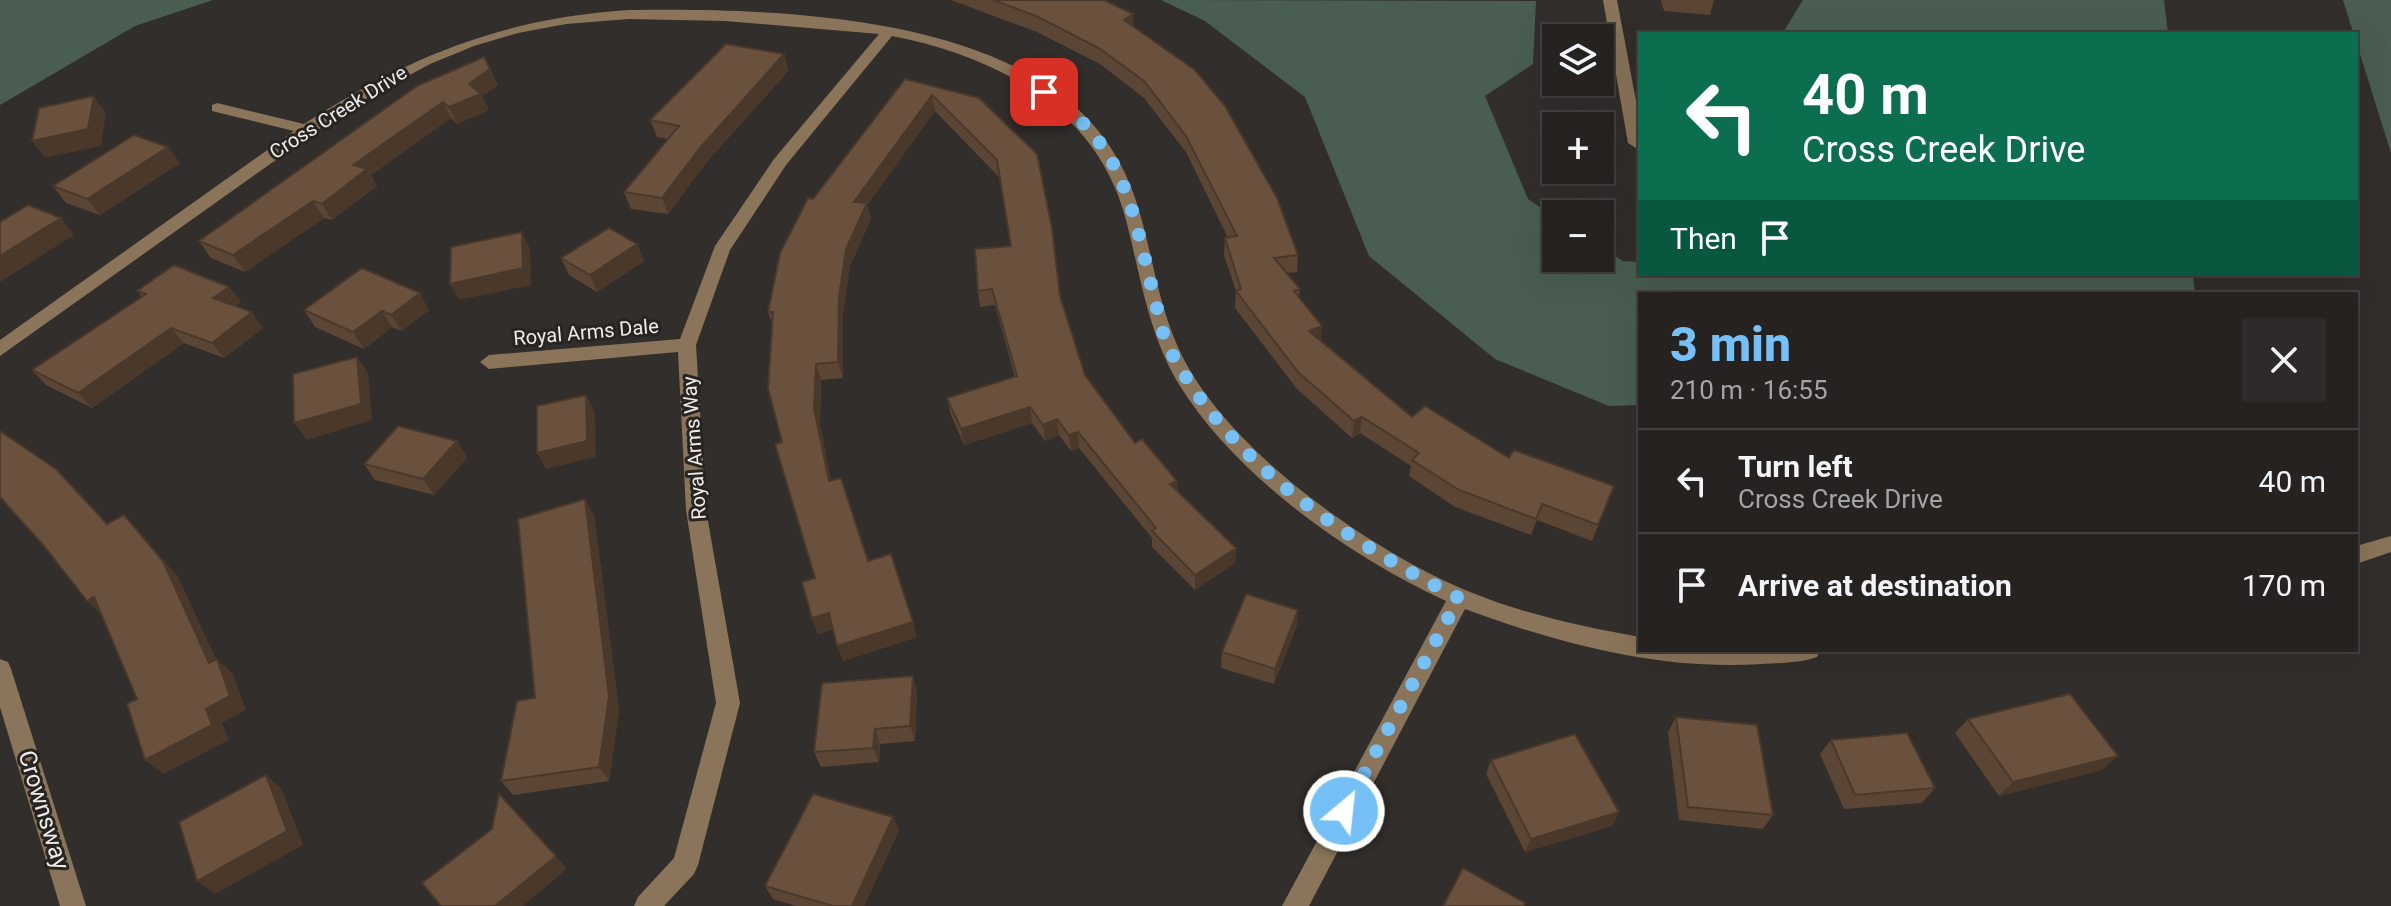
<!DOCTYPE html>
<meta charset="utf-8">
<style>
:root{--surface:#262220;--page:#2e2a29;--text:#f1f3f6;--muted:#a4a4a5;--line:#423f3e;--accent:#75c0f6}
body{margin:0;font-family:Roboto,sans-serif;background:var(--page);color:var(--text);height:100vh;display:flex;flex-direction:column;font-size:30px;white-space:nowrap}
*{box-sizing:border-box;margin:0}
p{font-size:26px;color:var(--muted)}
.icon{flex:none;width:44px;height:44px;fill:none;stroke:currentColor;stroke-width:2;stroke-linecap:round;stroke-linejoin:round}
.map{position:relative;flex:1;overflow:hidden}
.panel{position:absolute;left:1638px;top:292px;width:720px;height:360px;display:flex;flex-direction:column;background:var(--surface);border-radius:0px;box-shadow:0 8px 32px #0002,0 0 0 2px var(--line)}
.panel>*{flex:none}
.guide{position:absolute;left:1638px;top:32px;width:720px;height:244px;border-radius:0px;box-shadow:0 8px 32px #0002,0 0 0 2px var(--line);background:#0b6e4f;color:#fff;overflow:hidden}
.buttons{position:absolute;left:1542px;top:24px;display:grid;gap:16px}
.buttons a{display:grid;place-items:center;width:72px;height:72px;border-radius:0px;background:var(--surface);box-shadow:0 8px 32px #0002,0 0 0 2px var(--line);font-size:40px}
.pin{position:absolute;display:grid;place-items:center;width:68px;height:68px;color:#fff;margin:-34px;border-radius:16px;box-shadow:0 4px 12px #0006}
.me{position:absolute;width:88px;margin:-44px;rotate:28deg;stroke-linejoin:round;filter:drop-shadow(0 0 6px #0008)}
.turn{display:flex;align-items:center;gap:28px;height:168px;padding:0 32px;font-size:36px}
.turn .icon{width:104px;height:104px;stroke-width:2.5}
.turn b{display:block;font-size:56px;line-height:68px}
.then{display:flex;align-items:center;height:76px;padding:0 32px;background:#0003;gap:16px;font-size:30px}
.round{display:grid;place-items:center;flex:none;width:84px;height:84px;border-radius:0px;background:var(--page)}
.head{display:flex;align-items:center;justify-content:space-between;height:136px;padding:0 32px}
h1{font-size:48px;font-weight:800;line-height:60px;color:var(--accent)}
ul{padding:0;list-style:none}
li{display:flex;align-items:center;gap:24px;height:104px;padding:0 32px;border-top:2px solid var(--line)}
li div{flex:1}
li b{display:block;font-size:30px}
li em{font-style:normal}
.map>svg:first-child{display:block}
</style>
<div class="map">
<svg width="2391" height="906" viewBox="0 0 2391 906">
<rect width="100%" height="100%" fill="#322e2b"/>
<g fill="#495e51">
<polygon points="0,0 213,0 135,26 0,105"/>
<polygon points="1161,0 1536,1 1533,64 1485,96 1528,199 1556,218 1556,258 1600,258 1600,246 1623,261 1640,262 1640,274 2193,274 2195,294 1640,294 1640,405 1609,406 1495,359 1369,256 1305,97 1205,21"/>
<polygon points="1803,0 2164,0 2168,34 1782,34"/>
<polygon points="2343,0 2391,0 2391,153"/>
</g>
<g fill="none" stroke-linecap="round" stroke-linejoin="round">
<g fill="#8a755a" fill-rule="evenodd">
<polygon points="1603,0 1617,0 1640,122 1640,147 1636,148 1628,143"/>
<path d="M629,10C765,8 980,13 1082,113C1154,184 1141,261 1177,345C1221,447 1370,551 1470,592C1524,614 1583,627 1640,637V650H1820L1817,657C1800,663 1780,663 1762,664C1662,671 1559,644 1465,609L1309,906H1282L1446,601C1350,557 1237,477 1180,386C1148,334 1141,277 1126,220C1098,110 997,56 892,36L786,165L730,250L696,345L706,510L740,703L698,865L694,874L664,906H634L638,897L674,858L716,703L686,510L678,352L489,369L480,362L489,355L680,339L715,246L774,159L879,34L725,21L629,19L566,24L518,33L474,46L430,64L349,108L0,356V340L294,131L212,111V105L217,103L304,124C409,56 504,18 629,10Z"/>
<polygon points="2391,536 2391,552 2356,564 2356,546"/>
<polygon points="0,659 8,662 11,669 86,906 60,906 0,707"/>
</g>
</g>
<g fill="#5b4635">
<polygon points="951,0 1104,0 1134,27 1298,255 1297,272 1286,273 1300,289 1299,297 1321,341 1412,417 1509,458 1614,486 1592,541 1537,520 1531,535 1455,507 1409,476 1411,466 1360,433 1352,438 1297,389 1235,308 1236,291 1224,255 1225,238 1228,238 1186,152 1144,98 1100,64 1037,32"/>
<polygon points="1661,0 1714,0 1710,15 1664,11"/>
<polygon points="784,54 788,71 705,164 668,214 631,209 624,192 668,139 657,137 650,120"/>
<polygon points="490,69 498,85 482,96 489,110 457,124 451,118 371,175 377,186 332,220 324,218 245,272 211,258 199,241"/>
<polygon points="905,79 979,98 1060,296 1085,375 1135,443 1177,481 1177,491 1236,548 1235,563 1195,590 1152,547 1152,538 1079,448 1071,451 1059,435 1045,441 1032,423 964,445 951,415 947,398 1015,377 995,305 980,307 978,291 1011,246 999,177 935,111 867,205 871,219 850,266 843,313 843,378 821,380 820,424 831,481 868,561 917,637 843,661 833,629 818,634 812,618 815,578 782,442 772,323 768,312 813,199"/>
<polygon points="180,163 100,215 66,203 53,186"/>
<polygon points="1640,183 1640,203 1636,197"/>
<polygon points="637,244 644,261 597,292 569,275 561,258"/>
<polygon points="229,287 241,302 235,306 263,328 224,358 184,343 92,408 46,385 32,370 142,297 137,291"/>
<polygon points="304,310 429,310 401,331 392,327 364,349 315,327"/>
<polygon points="457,441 467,458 434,495 375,480 364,464"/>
<polygon points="594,515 619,711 609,781 513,795 501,781 535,698"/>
<polygon points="1298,610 1297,625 1274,684 1221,668 1222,652"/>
<polygon points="917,691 915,741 880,744 879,762 821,767 814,752"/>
<polygon points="1676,717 1773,815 1763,829 1679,820 1668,732"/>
<polygon points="1968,719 2102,770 1999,796 1955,733"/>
<polygon points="1831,740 1935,788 1922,803 1844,809 1820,754"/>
<polygon points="1491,760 1619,812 1612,826 1525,852 1486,774"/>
<polygon points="899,830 864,906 796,906 773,899 765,886"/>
</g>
<g fill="#4a392b">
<polygon points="1133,14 1134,30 1124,20"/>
<polygon points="784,54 788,71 705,164 668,214 662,198 700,148"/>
<polygon points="490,69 498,85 482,96 489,110 457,124 449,107 469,84"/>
<polygon points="932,95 935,111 867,205 871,219 850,266 843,313 843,378 838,362 839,297 854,202"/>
<polygon points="94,96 106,113 101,146 45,158 32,141"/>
<polygon points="443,102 451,118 371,175 377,186 332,220 322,204 353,165"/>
<polygon points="168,147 180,163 100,215 87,199"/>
<polygon points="313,201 324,218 245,272 233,255"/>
<polygon points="61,218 74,235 0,282 0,256"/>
<polygon points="522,232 530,249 531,285 459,300 450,284"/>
<polygon points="637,244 644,261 597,292 590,275"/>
<polygon points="229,287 241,302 225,314 213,298"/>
<polygon points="420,293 429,310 401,331 391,315"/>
<polygon points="382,311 392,327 364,349 353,332"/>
<polygon points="252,312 263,328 224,358 212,343"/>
<polygon points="1322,326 1321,343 1309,331"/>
<polygon points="171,328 184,343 92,408 78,393"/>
<polygon points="357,357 368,373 372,420 307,440 294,423"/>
<polygon points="816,364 821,380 820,424 834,497 829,481 814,408"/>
<polygon points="586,395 595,412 596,457 546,469 537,453"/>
<polygon points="1030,407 1032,423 964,445 961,429"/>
<polygon points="1362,417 1360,433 1352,438 1354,421"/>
<polygon points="1057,419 1059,435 1045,441 1043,425"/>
<polygon points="1078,432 1079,448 1071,451 1069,435"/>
<polygon points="457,441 467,458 434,495 423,479"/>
<polygon points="1177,481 1178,497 1170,484"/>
<polygon points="585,499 594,515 619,711 609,781 599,767"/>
<polygon points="124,515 139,531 178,577 222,672 217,659 233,674 246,710 222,723 229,740 163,774 145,760 206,709 209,663"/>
<polygon points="1236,548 1235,563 1195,590 1195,575"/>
<polygon points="94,597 104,617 87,601"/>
<polygon points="1298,610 1297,625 1274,684 1275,669"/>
<polygon points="829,613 834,628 818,634 812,618"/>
<polygon points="913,622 917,637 843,661 837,646"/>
<polygon points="913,676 917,691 915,741 910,726"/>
<polygon points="875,729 880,744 879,762 873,748"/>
<polygon points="2118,756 2102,770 1999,796 2013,782"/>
<polygon points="266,775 282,789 303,845 215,894 197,881"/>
<polygon points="1619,812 1612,826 1525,852 1531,839"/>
<polygon points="893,817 899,830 864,906 852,906"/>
<polygon points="556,856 567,869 523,906 495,906"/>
</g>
<g fill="#6a513e" stroke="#4a392b" stroke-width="2">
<polygon points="993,0 1104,0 1133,14 1124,20 1195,70 1225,106 1277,198 1298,255 1274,258 1300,289 1294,291 1322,326 1309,331 1412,417 1425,406 1509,458 1514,450 1614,486 1598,525 1542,504 1536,519 1459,490 1412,460 1419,453 1362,417 1354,421 1298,372 1236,291 1241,289 1225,238 1237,236 1186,136 1144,81 1099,48 1036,16"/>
<polygon points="726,44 784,54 700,148 662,198 624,192 679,126 650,120"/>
<polygon points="484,57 490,69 469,84 481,94 449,107 443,102 353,165 367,169 322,204 313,201 233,255 199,241 417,86"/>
<polygon points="905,79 979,98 1037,154 1052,228 1060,296 1085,375 1135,443 1142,439 1177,481 1170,484 1236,548 1195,575 1152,531 1156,528 1078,432 1069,435 1057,419 1043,425 1030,407 961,429 947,398 1017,376 992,289 978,291 975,249 1011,246 997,160 932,95 854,202 867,203 846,249 839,297 838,362 816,364 814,408 829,481 841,478 868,561 891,554 913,622 837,646 829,613 812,618 802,582 815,578 775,444 782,442 768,388 773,312 768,312 780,253 808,198 813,199"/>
<polygon points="94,96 88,129 32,141 39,108"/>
<polygon points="134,135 168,147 87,199 53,186"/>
<polygon points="28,205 61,218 0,256 0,222"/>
<polygon points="609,228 637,244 590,275 561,258"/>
<polygon points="522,232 523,268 450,284 451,247"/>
<polygon points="174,265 229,287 213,298 252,312 212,343 171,328 78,393 32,370 146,294 137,291"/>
<polygon points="362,268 420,293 391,315 382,311 353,332 304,310"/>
<polygon points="357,357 361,404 294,423 293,374"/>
<polygon points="586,395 587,441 537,453 537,406"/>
<polygon points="398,426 457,441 423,479 364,464"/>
<polygon points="0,431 56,469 107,524 124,515 163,561 209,663 217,659 230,696 206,709 212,725 145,760 127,704 137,699 94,597 87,601 44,546 0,497"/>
<polygon points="585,499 609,696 599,767 501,781 517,701 535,698 518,519"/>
<polygon points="1246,594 1298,610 1275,669 1222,652"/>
<polygon points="913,676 910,726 875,729 873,748 814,752 822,683"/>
<polygon points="2070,694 2118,756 2013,782 1968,719"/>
<polygon points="1676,717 1757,725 1773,815 1688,807"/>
<polygon points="1907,733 1935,788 1855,795 1831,740"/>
<polygon points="1575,734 1619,812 1531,839 1491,760"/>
<polygon points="266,775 287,831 197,881 179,822"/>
<polygon points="499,794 556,856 495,906 441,906 422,883 492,829"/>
<polygon points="813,794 893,817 852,906 833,906 765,886"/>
<polygon points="1463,868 1525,903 1524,906 1443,906"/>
</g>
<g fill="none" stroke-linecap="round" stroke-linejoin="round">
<path stroke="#75c0f6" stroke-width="14" stroke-dasharray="0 25.2" d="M1044,92C1125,144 1131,206 1153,292C1158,310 1161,333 1170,350C1231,465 1346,540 1459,598L1344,811"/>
</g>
<g text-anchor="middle" stroke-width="6" stroke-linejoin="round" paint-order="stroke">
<g font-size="20" fill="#eeebe9" stroke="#282421">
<text transform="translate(338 112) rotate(-32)" y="7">Cross Creek Drive</text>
<text transform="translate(586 332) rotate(-5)" y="7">Royal Arms Dale</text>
<text transform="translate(694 448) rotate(-94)" y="7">Royal Arms Way</text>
</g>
<g font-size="24" fill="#eeebe9" stroke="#282421">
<text transform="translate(44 810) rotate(73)" y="8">Crownsway</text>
</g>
</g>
</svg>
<div class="buttons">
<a><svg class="icon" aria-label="layers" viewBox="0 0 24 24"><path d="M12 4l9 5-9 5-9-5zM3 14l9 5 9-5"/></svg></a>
<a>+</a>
<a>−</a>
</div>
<div class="pin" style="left:1044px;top:92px;background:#d93025"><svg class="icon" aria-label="arrive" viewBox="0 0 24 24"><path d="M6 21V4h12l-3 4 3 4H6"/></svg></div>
<svg class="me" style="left:1344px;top:811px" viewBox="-20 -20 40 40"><circle r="17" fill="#75c0f6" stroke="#fff" stroke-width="3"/><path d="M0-11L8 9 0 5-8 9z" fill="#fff"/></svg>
<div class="guide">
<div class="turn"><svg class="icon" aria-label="left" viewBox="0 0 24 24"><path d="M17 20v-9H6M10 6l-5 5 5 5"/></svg><div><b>40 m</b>Cross Creek Drive</div></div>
<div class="then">Then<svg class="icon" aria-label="arrive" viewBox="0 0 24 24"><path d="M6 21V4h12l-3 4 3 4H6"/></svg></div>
</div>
<section class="panel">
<div class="head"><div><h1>3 min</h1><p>210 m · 16:55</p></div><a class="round"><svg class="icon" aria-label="close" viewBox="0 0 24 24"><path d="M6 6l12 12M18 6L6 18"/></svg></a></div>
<ul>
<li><svg class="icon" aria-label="left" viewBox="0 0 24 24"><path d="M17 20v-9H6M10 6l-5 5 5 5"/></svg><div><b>Turn left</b><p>Cross Creek Drive</p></div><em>40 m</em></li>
<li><svg class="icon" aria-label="arrive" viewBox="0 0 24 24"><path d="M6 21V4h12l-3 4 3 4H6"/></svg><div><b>Arrive at destination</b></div><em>170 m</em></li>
</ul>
</section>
</div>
